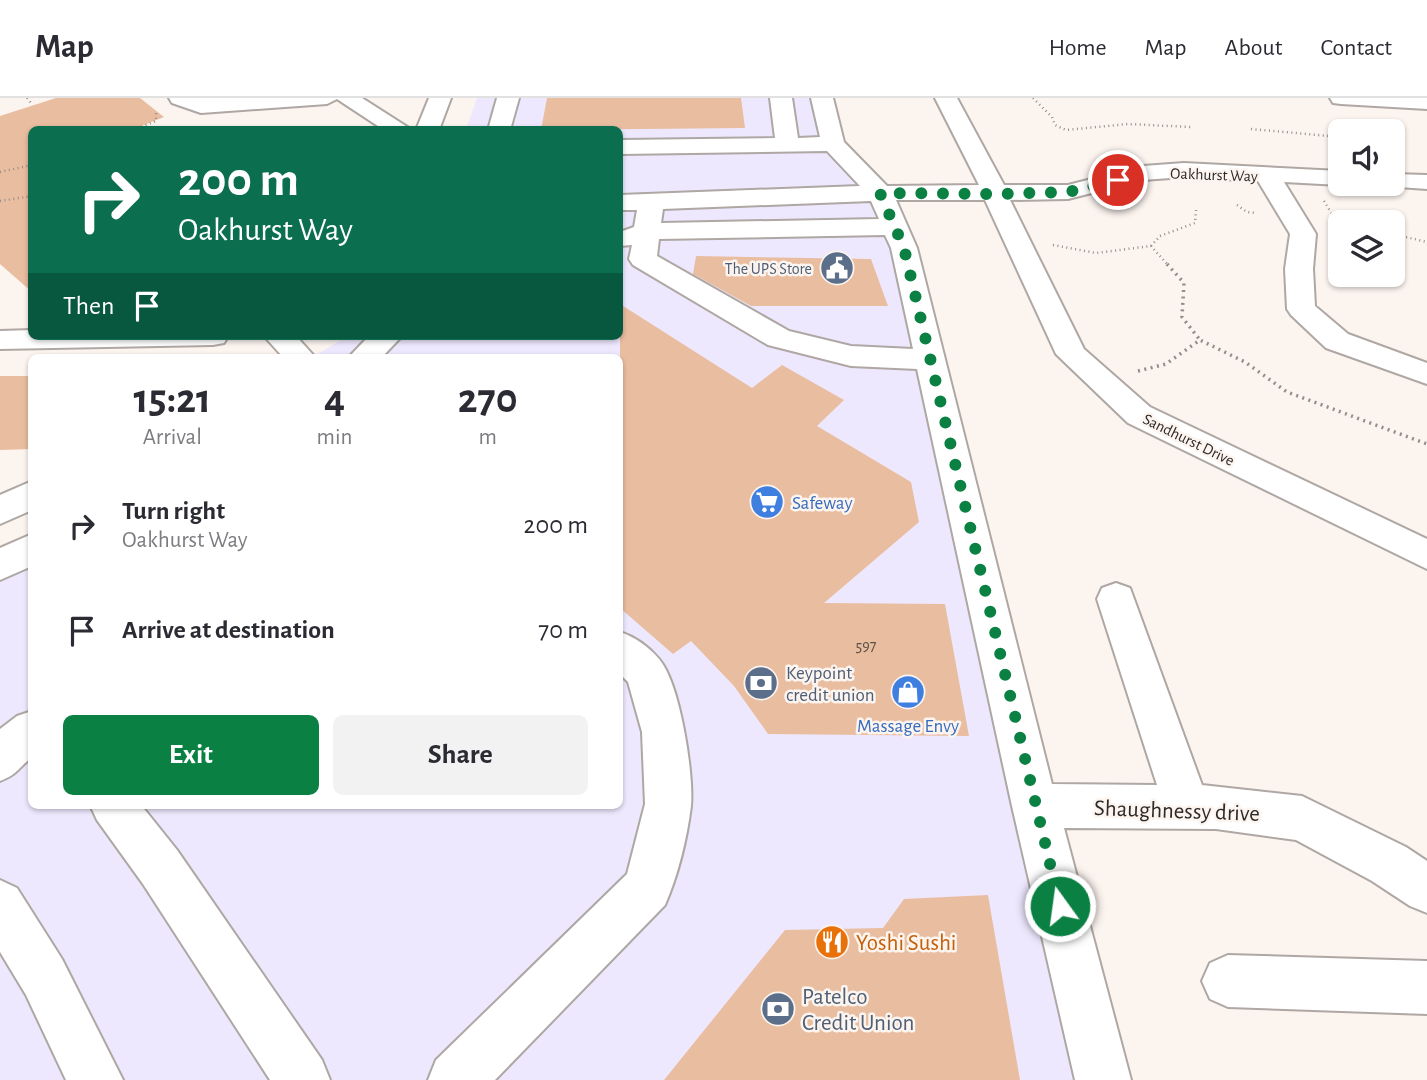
<!DOCTYPE html>
<style>
:root{--surface:#fff;--page:#f2f2f3;--text:#2b2b33;--muted:#7c7c81;--line:#e1e1e2;--accent:#0b8043}
body{margin:0;font-family:"Alegreya Sans",sans-serif;background:var(--page);color:var(--text);height:100vh;display:flex;flex-direction:column;font-size:26px;white-space:nowrap}
*{box-sizing:border-box;margin:0}
p{font-size:23px;color:var(--muted)}
.icon{flex:none;width:38px;height:38px;fill:none;stroke:currentColor;stroke-width:2;stroke-linecap:round;stroke-linejoin:round}
.map{position:relative;flex:1;overflow:hidden}
.details{position:absolute;left:28px;top:256px;width:595px;height:455px;display:flex;flex-direction:column;background:var(--surface);border-radius:10px;box-shadow:0 2px 5px #0004}
.details>*{flex:none}
.hud{position:absolute;left:28px;top:28px;width:595px;height:214px;border-radius:10px;box-shadow:0 2px 5px #0004;background:#0b6e4f;color:#fff;overflow:hidden}
.tools{position:absolute;left:1328px;top:21px;display:grid;gap:14px}
.tools a{display:grid;place-items:center;width:77px;height:77px;border-radius:10px;background:var(--surface);box-shadow:0 2px 5px #0004;font-size:35px}
.pin{position:absolute;display:grid;place-items:center;width:60px;height:60px;color:#fff;margin:-30px;border:4px solid #fff;border-radius:50%;box-shadow:0 2px 7px #0007}
.me{position:absolute;width:77px;margin:-38px;rotate:346deg;stroke-linejoin:round;filter:drop-shadow(0 0 5px #0008)}
.turn{display:flex;align-items:center;gap:24px;height:147px;padding:0 35px;font-size:32px}
.turn .icon{width:91px;height:91px;stroke-width:2.5}
.turn b{display:block;font-size:49px;line-height:60px}
.then{display:flex;align-items:center;height:66px;padding:0 35px;background:#0003;gap:14px;font-size:26px}
.eta{display:flex;justify-content:space-evenly;align-items:center;height:119px;text-align:center}
.eta b{font-size:42px;font-weight:600;line-height:49px}
.primary-button{display:flex;gap:14px;margin-top:auto;padding:14px 35px}
.primary-button a{flex:1;height:80px;border-radius:10px;background:var(--accent);color:#fff;font-size:28px;font-weight:600;line-height:80px;text-align:center}
.primary-button a+a{background:var(--page);color:var(--text)}
ul{padding:0;list-style:none}
li{display:flex;align-items:center;gap:21px;height:105px;padding:0 35px}
li div{flex:1}
li b{display:block;font-size:26px}
li em{font-style:normal}
header{display:flex;align-items:center;gap:42px;box-sizing:border-box;height:98px;padding:0 35px;background:var(--surface);border-bottom:2px solid var(--line)}
header strong{font-size:33px}
nav{display:flex;gap:38px;margin-inline-start:auto;font-size:24px}
.map>svg:first-child{display:block}
</style>
<header>
<strong>Map</strong>
<nav><a>Home</a><a>Map</a><a>About</a><a>Contact</a></nav>
</header>
<div class="map">
<svg width="1427" height="982" viewBox="0 0 1427 982">
<rect width="100%" height="100%" fill="#fcf4ef"/>
<polygon fill="#eee8fe" points="477,0 822,0 833,46 880,95 1103,982 0,982 0,467 31,450 32,707 620,707 620,259 313,259 347,238 620,238 620,32 466,31"/>
<g fill="#e9bda0">
<polygon points="56,0 140,0 164,19 131,32 32,32 32,194 0,166 0,18"/>
<polygon points="547,0 741,0 745,30 541,32"/>
<polygon points="696,158 871,161 888,208 751,208 693,176"/>
<polygon points="620,206 752,290 782,267 844,302 817,328 911,384 919,424 824,505 945,506 969,638 768,636 734,588 691,543 673,556 620,510"/>
<polygon points="0,278 32,278 32,351 0,352"/>
<polygon points="988,797 1020,982 664,982 785,832 883,830 904,801"/>
</g>
<g fill="none" stroke-linecap="round" stroke-linejoin="round">
<g stroke="#aea7a3" stroke-width="4">
<g id="minor">
<polygon points="169,0 362,0 412,32 384,32 337,1 327,6 201,15 172,5"/>
<polygon points="429,0 451,0 439,32 416,32"/>
<polygon points="497,0 519,0 510,32 488,32"/>
<path d="M770,0H792L798,40L820,39L811,0H833L844,44L887,88L979,87L935,0H957L1004,87H1068L1143,68L1184,65L1340,73V86H1346L1340,87L1284,84L1316,136L1313,171L1315,208L1348,236L1427,265V286L1326,250L1291,217L1287,211L1285,171L1290,136L1258,83L1184,79L1143,82L1068,101L1010,102L1084,251L1150,309L1427,441V471L1128,325L1056,256L985,102H896L917,150L1052,686L1157,687L1097,501L1102,490L1116,485L1130,490L1202,687L1302,698L1406,749L1427,763V815L1410,808L1372,783L1296,742L1216,731L1064,730L1131,982H1075L1012,708L917,271L851,268L768,247L633,167L629,161L632,147L620,148V134L634,129L637,112H620V97L860,88L827,53L620,56V42L775,40ZM871,103L879,121L661,125L663,111ZM885,137L891,150L913,251L851,248L789,233L657,158L659,141Z"/>
<polygon points="1330,0 1427,0 1427,11 1341,6 1333,5"/>
<polygon points="1393,76 1427,77 1427,91 1384,88 1383,86 1393,86"/>
<polygon points="32,232 32,238 228,238 224,245 213,247 0,251 0,233"/>
<polygon points="264,238 296,238 315,259 283,259"/>
<polygon points="369,238 402,238 382,259 349,259"/>
<polygon points="32,383 32,412 0,426 0,397"/>
<polygon points="32,436 32,468 0,482 0,450"/>
<path d="M620,534C635,539 649,549 659,561C680,585 694,677 691,708C687,740 678,777 665,807L495,982H428L436,962L627,776L645,706L642,634L628,584L620,576Z"/>
<path d="M32,613V659C17,671 18,676 0,683V631L17,618Z"/>
<polygon points="90,707 141,707 177,752 322,962 330,982 270,982 143,786 97,722"/>
<polygon points="0,782 17,790 62,861 123,982 66,982 26,897 0,854"/>
<polygon points="1228,857 1427,863 1427,916 1228,909 1210,901 1202,883 1210,865"/>
</g>
</g>
<g stroke="#938e8a" stroke-width="2.5" stroke-dasharray="1 3.5" stroke-linecap="butt">
<polyline points="27,0 31,5"/>
<polyline points="1033,0 1052,19 1055,27 1066,32 1128,26 1191,29"/>
<polyline points="1251,31 1340,39"/>
<polyline points="133,32 156,23 156,14"/>
<polyline points="1393,36 1404,34 1404,30"/>
<polyline points="0,74 32,67"/>
<polyline points="0,103 32,98"/>
<polyline points="1324,103 1336,123"/>
<polyline points="1237,107 1247,114 1255,115"/>
<polyline points="1393,136 1427,144"/>
<polyline points="1053,147 1096,155 1151,148 1168,167"/>
<polyline points="1151,148 1160,138 1195,125 1196,112"/>
</g>
<g stroke="#938e8a" stroke-width="3.5" stroke-dasharray="2 4.5" stroke-linecap="butt">
<polyline points="1167,166 1184,185 1182,219 1200,242"/>
<polyline points="1138,273 1166,266 1200,242 1245,264 1287,294 1427,346"/>
</g>
<use href="#minor" fill="#fff" fill-rule="evenodd"/>
</g>
<g fill="none" stroke-linecap="round" stroke-linejoin="round">
<polyline stroke="#0b8043" stroke-width="12" stroke-dasharray="0 21.6" points="1060,808 904,150 880,95 995,96 1068,94 1118,82"/>
</g>
<defs>
<g id="civic-disc" transform="scale(1.75)"><circle r="9.5" fill="#5c6f8a" stroke="#fcf4ef"/><path d="M-.6-6.5H3V-4.5H.6V-3L4-1V1h2V6H-6V1h2V-1L-.6-3ZM-1.2 2.5V6h2.4V2.5Z" fill="#fff"/></g>
<g id="supermarket-disc" transform="scale(1.75)"><circle r="9.5" fill="#3f7fe0" stroke="#fcf4ef"/><path d="M-6-5.5h2.5l.6 2H6L4.5 2H-2.5L-4.4-4H-6ZM-1.5 3.2a1.3 1.3 0 1 0 .1 0ZM3 3.2a1.3 1.3 0 1 0 .1 0Z" fill="#fff"/></g>
<g id="bank-disc" transform="scale(1.75)"><circle r="9.5" fill="#5c6f8a" stroke="#fcf4ef"/><path d="M-6-4H6V4H-6ZM0-2.3a2.3 2.3 0 1 0 0 4.6a2.3 2.3 0 1 0 0-4.6Z" fill="#fff"/></g>
<g id="shop-disc" transform="scale(1.75)"><circle r="9.5" fill="#3f7fe0" stroke="#fcf4ef"/><path d="M-5-2.5h2.3a2.7 3.5 0 0 1 5.4 0H5L5.5 6h-11ZM-1.5-2.5h3a1.5 2.3 0 0 0-3 0Z" fill="#fff"/></g>
<g id="restaurant-disc" transform="scale(1.75)"><circle r="9.5" fill="#e8710a" stroke="#fcf4ef"/><path d="M-5-6h1v4h1v-4h1v4h1v-4h1v5L-1.5 .5V6h-2V.5L-5-1ZM5-6V6H3V1.5H1.5Q1.5-4 5-6Z" fill="#fff"/></g>
</defs>
<g fill-rule="evenodd">
<use href="#civic-disc" x="837" y="170"/>
<use href="#supermarket-disc" x="767" y="404"/>
<use href="#bank-disc" x="761" y="585"/>
<use href="#shop-disc" x="908" y="594"/>
<use href="#restaurant-disc" x="832" y="844"/>
<use href="#bank-disc" x="778" y="911"/>
</g>
<g text-anchor="middle" stroke-width="5" stroke-linejoin="round" paint-order="stroke">
<g font-size="16" fill="#2c2a28" stroke="#fcf4ef">
<text transform="translate(1214 76) rotate(2)" y="6">Oakhurst Way</text>
<text transform="translate(1189 341) rotate(26)" y="6">Sandhurst Drive</text>
</g>
<g font-size="16" fill="#4e5e75" stroke="#fcf4ef" text-anchor="end">
<text x="812" y="176">The UPS Store</text>
</g>
<g font-size="16" fill="#5b4f46">
<text x="866" y="553">597</text>
</g>
<g font-size="19" fill="#366cbe" stroke="#fcf4ef" text-anchor="start">
<text x="792" y="411">Safeway</text>
<text x="908" y="634" text-anchor="middle">Massage Envy</text>
</g>
<g font-size="19" fill="#4e5e75" stroke="#fcf4ef" text-anchor="start">
<text x="786" y="581">Keypoint<tspan x="786" dy="22">credit union</tspan></text>
</g>
<g font-size="23" fill="#2c2a28" stroke="#fcf4ef">
<text transform="translate(1177 712) rotate(2)" y="8">Shaughnessy drive</text>
</g>
<g font-size="23" fill="#c56008" stroke="#fcf4ef" text-anchor="start">
<text x="856" y="852">Yoshi Sushi</text>
</g>
<g font-size="23" fill="#4e5e75" stroke="#fcf4ef" text-anchor="start">
<text x="802" y="906">Patelco<tspan x="802" dy="26">Credit Union</tspan></text>
</g>
</g>
</svg>
<div class="tools">
<a><svg class="icon" aria-label="sound" viewBox="0 0 24 24"><path d="M4 9h4l5-4v14l-5-4H4zM17 9q2 3 0 6"/></svg></a>
<a><svg class="icon" aria-label="layers" viewBox="0 0 24 24"><path d="M12 4l9 5-9 5-9-5zM3 14l9 5 9-5"/></svg></a>
</div>
<div class="pin" style="left:1118px;top:82px;background:#d93025"><svg class="icon" aria-label="arrive" viewBox="0 0 24 24"><path d="M6 21V4h12l-3 4 3 4H6"/></svg></div>
<svg class="me" style="left:1060px;top:808px" viewBox="-20 -20 40 40"><circle r="17" fill="#0b8043" stroke="#fff" stroke-width="3"/><path d="M0-11L8 9 0 5-8 9z" fill="#fff"/></svg>
<div class="hud">
<div class="turn"><svg class="icon" aria-label="right" viewBox="0 0 24 24"><path d="M7 20v-9h11M14 6l5 5-5 5"/></svg><div><b>200 m</b>Oakhurst Way</div></div>
<div class="then">Then<svg class="icon" aria-label="arrive" viewBox="0 0 24 24"><path d="M6 21V4h12l-3 4 3 4H6"/></svg></div>
</div>
<section class="details">
<div class="eta">
<div><b>15:21</b><p>Arrival</p></div>
<div><b>4</b><p>min</p></div>
<div><b>270</b><p>m</p></div>
</div>
<ul>
<li><svg class="icon" aria-label="right" viewBox="0 0 24 24"><path d="M7 20v-9h11M14 6l5 5-5 5"/></svg><div><b>Turn right</b><p>Oakhurst Way</p></div><em>200 m</em></li>
<li><svg class="icon" aria-label="arrive" viewBox="0 0 24 24"><path d="M6 21V4h12l-3 4 3 4H6"/></svg><div><b>Arrive at destination</b></div><em>70 m</em></li>
</ul>
<div class="primary-button"><a>Exit</a><a>Share</a></div>
</section>
</div>
